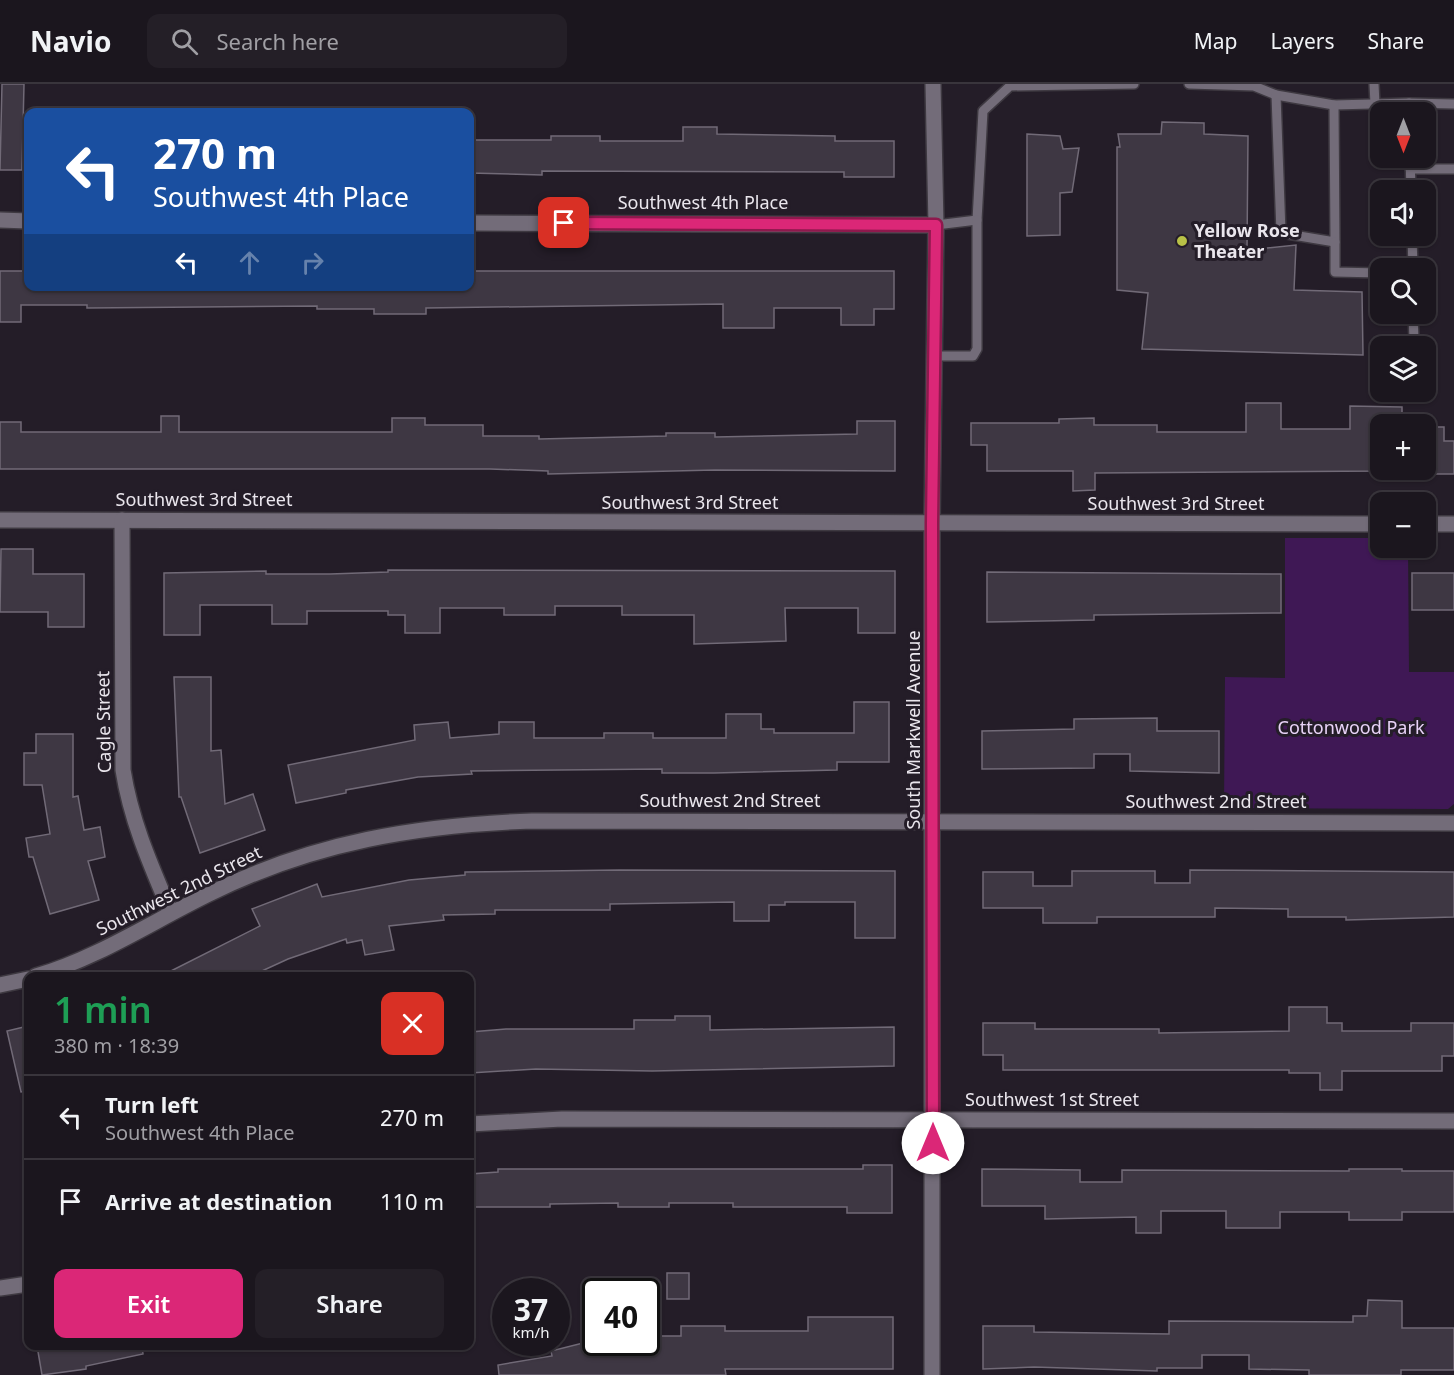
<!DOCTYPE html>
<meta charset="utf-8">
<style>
:root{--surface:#1b161e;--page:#241f27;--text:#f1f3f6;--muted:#a09fa4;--line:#39353c;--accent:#db2777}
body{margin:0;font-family:"Noto Sans",sans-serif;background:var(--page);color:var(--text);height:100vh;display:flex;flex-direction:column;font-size:22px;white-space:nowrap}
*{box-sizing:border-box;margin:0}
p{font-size:20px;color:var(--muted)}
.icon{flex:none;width:33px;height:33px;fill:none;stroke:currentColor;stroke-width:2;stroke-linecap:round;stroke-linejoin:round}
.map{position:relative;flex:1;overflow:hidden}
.details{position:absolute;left:24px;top:888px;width:450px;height:378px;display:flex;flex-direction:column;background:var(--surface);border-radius:12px;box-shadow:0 2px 4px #0004,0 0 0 2px var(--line)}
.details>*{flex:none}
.top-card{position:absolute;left:24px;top:24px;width:450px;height:183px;border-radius:12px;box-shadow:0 2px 4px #0004,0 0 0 2px var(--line);background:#1a4fa0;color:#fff;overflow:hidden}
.needle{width:39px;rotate:180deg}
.controls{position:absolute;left:1370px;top:18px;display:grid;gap:12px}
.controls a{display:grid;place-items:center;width:66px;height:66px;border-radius:12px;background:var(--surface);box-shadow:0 2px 4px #0004,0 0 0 2px var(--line);font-size:30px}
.speed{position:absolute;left:492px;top:1194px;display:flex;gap:12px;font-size:30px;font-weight:700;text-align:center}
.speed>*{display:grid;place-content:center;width:78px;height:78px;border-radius:50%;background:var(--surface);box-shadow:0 2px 4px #0004,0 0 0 2px var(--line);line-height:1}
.speed small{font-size:15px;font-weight:400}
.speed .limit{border:3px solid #111;border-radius:9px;background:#fff;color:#111}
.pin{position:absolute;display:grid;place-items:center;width:51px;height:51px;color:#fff;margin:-26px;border-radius:12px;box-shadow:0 3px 9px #0006}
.me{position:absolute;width:66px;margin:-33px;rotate:0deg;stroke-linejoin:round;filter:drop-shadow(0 0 4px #0008)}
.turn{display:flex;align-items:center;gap:21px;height:126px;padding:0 30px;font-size:27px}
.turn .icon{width:78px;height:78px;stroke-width:2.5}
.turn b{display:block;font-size:42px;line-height:51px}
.lanes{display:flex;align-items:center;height:57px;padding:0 30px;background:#0003;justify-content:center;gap:30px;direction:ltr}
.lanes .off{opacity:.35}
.round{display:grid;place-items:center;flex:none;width:63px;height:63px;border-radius:12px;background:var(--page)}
.head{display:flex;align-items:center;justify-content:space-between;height:102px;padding:0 30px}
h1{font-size:36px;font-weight:600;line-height:45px;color:#1e9e55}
.action{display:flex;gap:12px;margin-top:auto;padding:12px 30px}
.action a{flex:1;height:69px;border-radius:12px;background:var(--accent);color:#fff;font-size:24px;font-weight:600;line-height:69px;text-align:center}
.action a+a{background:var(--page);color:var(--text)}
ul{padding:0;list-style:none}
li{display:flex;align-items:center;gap:18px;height:84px;padding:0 30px;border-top:2px solid var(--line)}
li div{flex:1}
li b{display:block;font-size:22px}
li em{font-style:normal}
header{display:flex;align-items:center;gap:36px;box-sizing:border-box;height:84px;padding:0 30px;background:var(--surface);border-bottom:2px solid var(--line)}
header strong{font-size:28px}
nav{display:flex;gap:33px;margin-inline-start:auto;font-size:21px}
.search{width:420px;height:54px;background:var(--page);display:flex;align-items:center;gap:15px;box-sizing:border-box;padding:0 21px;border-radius:12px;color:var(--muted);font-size:22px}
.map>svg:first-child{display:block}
</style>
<header>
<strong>Navio</strong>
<div class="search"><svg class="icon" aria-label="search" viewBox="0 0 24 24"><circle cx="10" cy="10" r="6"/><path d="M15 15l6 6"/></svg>Search here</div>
<nav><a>Map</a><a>Layers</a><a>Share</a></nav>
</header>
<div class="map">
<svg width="1454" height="1291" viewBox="0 0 1454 1291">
<rect width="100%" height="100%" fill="#241d28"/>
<polygon fill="#3f1855" points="1285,454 1380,454 1380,464 1408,464 1409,588 1454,588 1454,720 1448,725 1224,724 1225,593 1285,594"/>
<g fill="#3e3743" stroke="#716a77" stroke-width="1.5">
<polygon points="2,0 24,0 22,86 0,86"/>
<polygon points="1162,38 1204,39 1204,50 1248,52 1247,166 1296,161 1294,206 1362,208 1363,271 1142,265 1148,209 1117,206 1117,63 1120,63 1118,50 1161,50"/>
<polygon points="683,43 717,43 717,50 835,52 835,57 894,57 894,93 844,93 844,88 542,87 542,91 470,89 470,56 551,56 551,52 600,52 600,57 683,57"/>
<polygon points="1027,50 1060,52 1063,65 1079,64 1072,108 1060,109 1060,151 1027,152"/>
<polygon points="0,187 28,187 28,202 470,202 470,187 894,187 894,225 874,225 874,241 841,241 841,224 774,224 774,244 723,244 723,220 426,224 426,230 374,230 374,225 317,225 317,222 87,224 87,221 21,221 21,238 0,238"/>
<polygon points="1246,319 1281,319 1281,345 1350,345 1350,322 1402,323 1402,340 1380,340 1380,387 1095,389 1095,406 1073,407 1073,387 987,387 987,361 971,361 971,339 1059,339 1059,335 1094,334 1094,341 1157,341 1157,348 1246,348"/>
<polygon points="161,332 179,332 179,348 392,348 392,334 425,334 425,341 483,341 483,352 539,352 539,355 666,352 666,349 715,349 715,353 857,350 857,337 895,337 895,387 715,386 548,390 548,387 490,385 0,385 0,338 21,338 21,348 161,348"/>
<polygon points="1425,343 1444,343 1444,357 1454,357 1454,390 1425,390"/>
<polygon points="1,465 33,465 33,490 84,490 84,543 48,543 48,528 0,528"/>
<polygon points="388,486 895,487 895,549 858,549 858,524 785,524 786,557 694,560 694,531 622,531 622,522 555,522 555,531 504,531 504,524 440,524 440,549 405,549 405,531 388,531 388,527 307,527 307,540 272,540 272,521 200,521 200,551 164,551 164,489 266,487 266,490 330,490 388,488"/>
<polygon points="987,488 1281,490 1281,529 1094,531 1094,536 987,538"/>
<rect x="1412" y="489" width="42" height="37"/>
<polygon points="174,593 211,593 211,667 221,666 225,720 253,710 265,746 200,769 181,713 179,713"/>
<polygon points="854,618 889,618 889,678 837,678 837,686 714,689 662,689 662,685 471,687 472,690 418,693 346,706 346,709 296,719 288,681 415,656 414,641 448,638 450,654 499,650 499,638 534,638 534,654 604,654 604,649 653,649 653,654 726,654 726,630 761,630 761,645 774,645 774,649 854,649"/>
<polygon points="1157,634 1157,647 1219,647 1219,689 1130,687 1130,670 1094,670 1094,684 982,685 982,647 1074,645 1074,635"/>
<polygon points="36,650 73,650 73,713 78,712 84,746 100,743 105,773 88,777 99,816 50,830 33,773 29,773 26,754 50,750 42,701 24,701 24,669 36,669"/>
<polygon points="619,786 895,787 895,854 855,854 855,818 785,818 785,821 769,821 769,837 734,837 734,818 610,820 610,826 495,826 495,830 443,831 444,836 389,842 394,866 365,871 362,856 347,859 346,855 288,875 251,892 161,892 260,842 252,825 317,800 322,813 409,796 465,791 465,788"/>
<polygon points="1190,786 1454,788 1454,833 1346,836 1346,833 1288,833 1288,825 1215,824 1215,833 1097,833 1097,839 1043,839 1043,824 983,824 983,788 1033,788 1033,802 1072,802 1072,787 1155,787 1155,799 1190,799"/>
<polygon points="1289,923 1327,923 1327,939 1342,939 1342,947 1411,947 1411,939 1454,939 1454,972 1442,972 1442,987 1342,987 1342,1006 1320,1006 1320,989 1289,989 1289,986 1003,986 1003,971 983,971 983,939 1035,939 1035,945 1159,945 1159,949 1289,947"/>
<polygon points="675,932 710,932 710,946 894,943 894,982 652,987 536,985 470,989 470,948 506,945 634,945 634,936 675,936"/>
<polygon points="28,942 28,1007 21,1008 7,947"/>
<polygon points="863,1081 892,1081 892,1129 847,1129 847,1123 733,1123 733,1119 669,1119 669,1123 618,1123 618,1119 550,1120 550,1123 470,1123 470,1090 498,1088 498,1085 863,1085"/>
<polygon points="982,1085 1080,1086 1080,1098 1122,1098 1122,1086 1349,1087 1349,1085 1402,1085 1402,1087 1454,1087 1454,1128 1402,1128 1402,1136 1349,1136 1349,1128 1280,1128 1280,1144 1226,1144 1226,1127 1161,1127 1161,1149 1136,1149 1136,1133 1045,1135 1045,1122 982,1122"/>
<rect x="667" y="1189" width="22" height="26"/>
<polygon points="1368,1216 1402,1217 1402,1244 1454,1244 1454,1286 1401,1286 1401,1291 1309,1291 1309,1286 1249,1285 1249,1271 1202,1271 1202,1284 1157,1284 1157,1287 1034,1283 983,1285 983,1242 1034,1242 1034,1248 1169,1250 1169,1237 1353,1238 1353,1232 1367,1232"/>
<polygon points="808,1233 893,1233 893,1285 725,1285 726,1291 499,1291 498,1281 552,1272 551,1267 587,1258 646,1258 646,1252 681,1252 681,1242 725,1242 725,1247 808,1247"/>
<polygon points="37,1262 142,1262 143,1270 86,1282 86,1285 42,1291"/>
</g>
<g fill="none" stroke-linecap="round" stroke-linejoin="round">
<g stroke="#3e3941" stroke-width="12">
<g id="lane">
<polyline points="1189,0 1254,2 1276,11 1334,21 1409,19 1409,28"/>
<polyline points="1374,0 1375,20"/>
<polyline points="1276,11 1281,149 1335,158 1334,21"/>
<polyline points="1409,19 1454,20"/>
<polyline points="1410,74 1411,106"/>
<polyline points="1410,85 1454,85"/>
<polyline points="936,141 977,136 983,27 1010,2 1134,0"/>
<polyline points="1412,152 1413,184"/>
<polyline points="1335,158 1335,188 1380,189"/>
<polyline points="1413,230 1414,256"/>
<polyline points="934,272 973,272 977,265 977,136"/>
</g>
</g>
<g stroke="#3e3941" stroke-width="18">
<g id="street">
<polyline points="0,136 28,137"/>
<polyline points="470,139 936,141"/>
<polyline points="0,436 1380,440"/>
<path d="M122,436L123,686C131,737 151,782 171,829"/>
<polyline points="1425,440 1454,440"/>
<path d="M36,892C98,874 153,837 211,809C315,758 418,741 532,737L1454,739"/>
<polyline points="0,901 28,895"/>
<polyline points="470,1040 562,1035 1454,1037"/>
<polyline points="0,1204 28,1200"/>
</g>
</g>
<g stroke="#3e3941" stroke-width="18">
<polyline id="secondary" points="932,1291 932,439 936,141 933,0"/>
</g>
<use href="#lane" stroke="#736c79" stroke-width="9"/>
<use href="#street" stroke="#736c79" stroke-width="15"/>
<use href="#secondary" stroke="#736c79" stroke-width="15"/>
</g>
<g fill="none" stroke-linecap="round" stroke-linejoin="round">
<g stroke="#8e194d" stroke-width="15">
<polyline id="route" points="564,139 936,141 932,439 933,1059"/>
</g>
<use href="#route" stroke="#db2777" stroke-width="10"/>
</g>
<circle fill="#b8c147" stroke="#241d28" stroke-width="2" cx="1182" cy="157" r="6"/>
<g text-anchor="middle" stroke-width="6" stroke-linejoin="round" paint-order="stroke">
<g font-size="18" fill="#eae6ed" stroke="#241d28">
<text x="703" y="125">Southwest 4th Place</text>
<text x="204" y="422">Southwest 3rd Street</text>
<text x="690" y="425">Southwest 3rd Street</text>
<text x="1176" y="426">Southwest 3rd Street</text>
<text transform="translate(104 638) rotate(-91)" y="6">Cagle Street</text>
<text transform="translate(914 646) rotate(-90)" y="6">South Markwell Avenue</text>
<text x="730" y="723">Southwest 2nd Street</text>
<text x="1216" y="724">Southwest 2nd Street</text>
<text transform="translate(179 807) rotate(-26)" y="6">Southwest 2nd Street</text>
<text x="1052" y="1022">Southwest 1st Street</text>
</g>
<g font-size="18" font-weight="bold" fill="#eae6ed" stroke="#241d28" text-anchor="start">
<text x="1194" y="153">Yellow Rose<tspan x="1194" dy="21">Theater</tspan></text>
</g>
<g font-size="18" fill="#e8d2f7" stroke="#241d28">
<text x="1351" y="650">Cottonwood Park</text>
</g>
</g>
</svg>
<div class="controls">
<a><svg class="needle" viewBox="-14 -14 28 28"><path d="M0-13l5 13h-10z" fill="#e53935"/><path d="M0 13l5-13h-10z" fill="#a09fa4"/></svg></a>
<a><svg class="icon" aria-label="sound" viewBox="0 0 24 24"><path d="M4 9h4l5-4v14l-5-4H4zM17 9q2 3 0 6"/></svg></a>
<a><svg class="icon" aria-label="search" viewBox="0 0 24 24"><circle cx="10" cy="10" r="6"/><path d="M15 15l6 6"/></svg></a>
<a><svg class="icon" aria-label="layers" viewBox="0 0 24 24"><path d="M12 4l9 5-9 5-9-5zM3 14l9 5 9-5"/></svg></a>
<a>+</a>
<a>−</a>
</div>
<div class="speed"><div>37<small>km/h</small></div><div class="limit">40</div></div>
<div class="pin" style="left:564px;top:139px;background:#d93025"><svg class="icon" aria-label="arrive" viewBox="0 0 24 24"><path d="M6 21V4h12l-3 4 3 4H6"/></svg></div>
<svg class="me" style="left:933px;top:1059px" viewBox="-20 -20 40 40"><circle r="19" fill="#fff"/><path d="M0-13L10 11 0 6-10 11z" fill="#db2777"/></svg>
<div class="top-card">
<div class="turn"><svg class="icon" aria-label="left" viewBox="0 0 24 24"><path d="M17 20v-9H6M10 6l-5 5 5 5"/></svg><div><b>270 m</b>Southwest 4th Place</div></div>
<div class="lanes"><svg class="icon" aria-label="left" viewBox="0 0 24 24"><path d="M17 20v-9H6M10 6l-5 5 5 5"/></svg><svg class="icon off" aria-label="ahead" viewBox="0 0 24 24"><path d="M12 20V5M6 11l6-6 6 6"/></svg><svg class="icon off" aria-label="right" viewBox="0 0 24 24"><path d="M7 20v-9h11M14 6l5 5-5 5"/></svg></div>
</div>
<section class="details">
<div class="head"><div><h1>1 min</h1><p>380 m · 18:39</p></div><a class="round" style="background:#d93025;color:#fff"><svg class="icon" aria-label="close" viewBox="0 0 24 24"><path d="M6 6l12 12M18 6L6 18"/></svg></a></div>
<ul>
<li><svg class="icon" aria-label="left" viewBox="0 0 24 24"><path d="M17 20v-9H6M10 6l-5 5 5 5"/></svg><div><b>Turn left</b><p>Southwest 4th Place</p></div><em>270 m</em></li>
<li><svg class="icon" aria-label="arrive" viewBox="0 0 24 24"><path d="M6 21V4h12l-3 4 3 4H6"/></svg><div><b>Arrive at destination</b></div><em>110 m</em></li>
</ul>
<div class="action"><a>Exit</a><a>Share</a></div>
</section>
</div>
